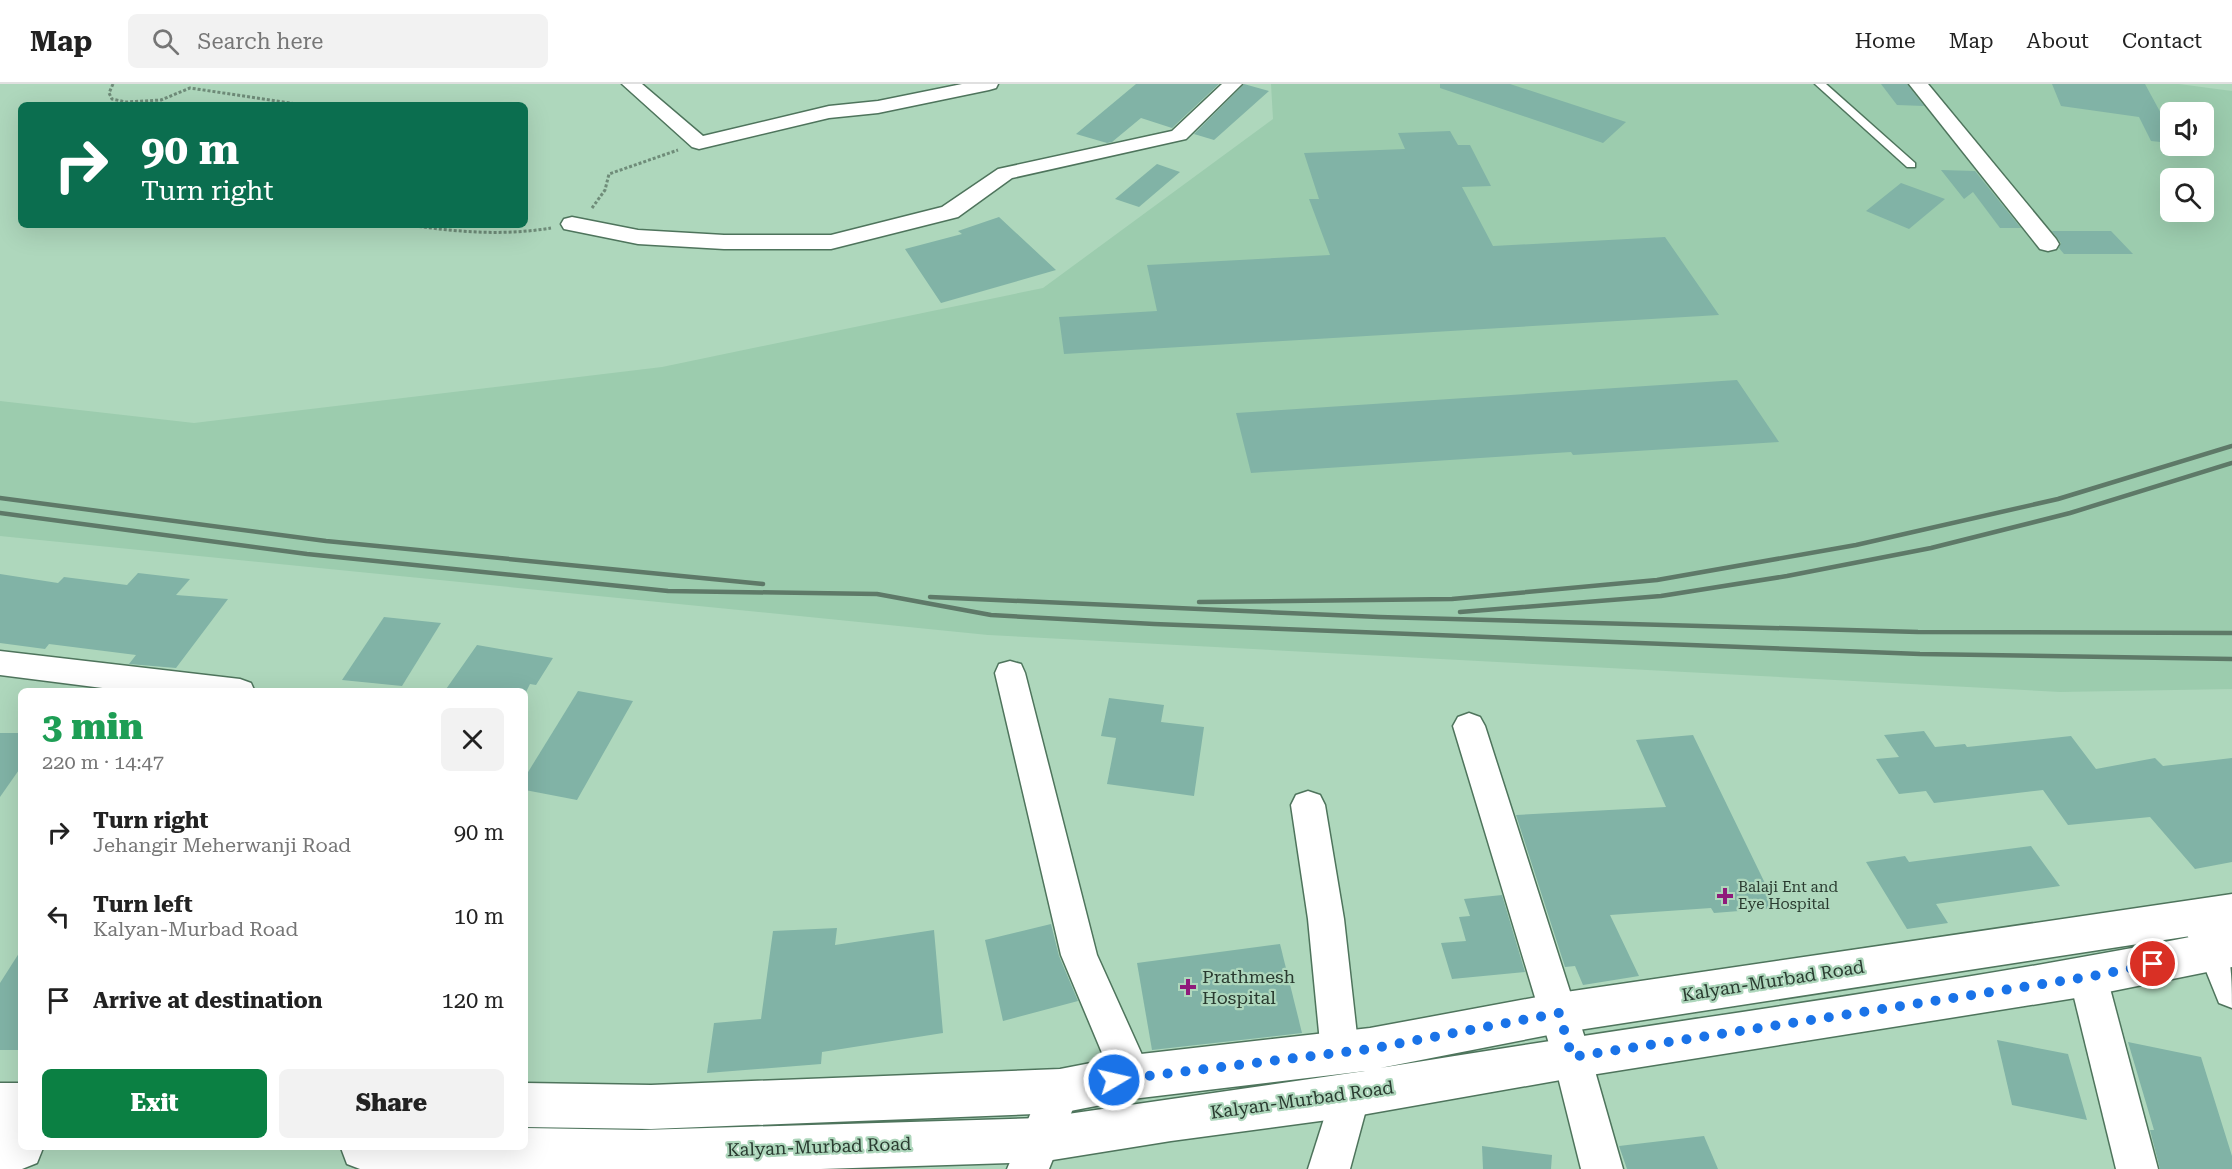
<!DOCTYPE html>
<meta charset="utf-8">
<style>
:root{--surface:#fff;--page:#f2f2f2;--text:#222;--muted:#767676;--line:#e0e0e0;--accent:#0b8043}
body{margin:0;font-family:"Roboto Serif",serif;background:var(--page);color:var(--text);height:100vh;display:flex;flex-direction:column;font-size:22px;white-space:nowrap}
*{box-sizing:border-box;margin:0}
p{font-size:20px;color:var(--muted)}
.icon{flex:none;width:33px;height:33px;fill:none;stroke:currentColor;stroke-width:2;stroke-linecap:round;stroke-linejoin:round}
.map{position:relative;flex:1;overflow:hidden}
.sheet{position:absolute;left:18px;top:604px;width:510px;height:462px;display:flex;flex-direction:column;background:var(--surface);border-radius:9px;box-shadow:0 6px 24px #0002}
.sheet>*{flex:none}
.banner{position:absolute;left:18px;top:18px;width:510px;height:126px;border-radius:9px;box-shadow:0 6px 24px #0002;background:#0b6e4f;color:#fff;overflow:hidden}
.tools{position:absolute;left:2160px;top:18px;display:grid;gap:12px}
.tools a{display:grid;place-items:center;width:54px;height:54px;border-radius:9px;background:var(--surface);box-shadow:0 6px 24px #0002;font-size:30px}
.pin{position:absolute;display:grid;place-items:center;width:51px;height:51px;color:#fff;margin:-26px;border:3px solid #fff;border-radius:50%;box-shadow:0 2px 6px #0007}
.me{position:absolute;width:66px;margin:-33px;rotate:81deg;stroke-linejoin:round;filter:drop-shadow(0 0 4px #0008)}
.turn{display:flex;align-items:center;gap:21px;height:126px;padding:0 24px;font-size:27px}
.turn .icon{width:78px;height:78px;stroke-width:2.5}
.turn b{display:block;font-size:42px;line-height:51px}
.round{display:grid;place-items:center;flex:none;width:63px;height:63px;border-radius:9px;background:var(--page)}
.summary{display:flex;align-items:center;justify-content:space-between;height:102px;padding:0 24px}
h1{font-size:36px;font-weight:800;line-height:45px;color:#1e9e55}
.primary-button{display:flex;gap:12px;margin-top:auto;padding:12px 24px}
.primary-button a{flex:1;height:69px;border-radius:9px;background:var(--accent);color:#fff;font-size:24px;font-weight:800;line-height:69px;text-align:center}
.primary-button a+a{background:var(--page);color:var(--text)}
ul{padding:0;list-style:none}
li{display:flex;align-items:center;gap:18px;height:84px;padding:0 24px}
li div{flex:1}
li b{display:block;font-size:22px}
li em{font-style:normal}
header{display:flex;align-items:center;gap:36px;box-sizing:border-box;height:84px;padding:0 30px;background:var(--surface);border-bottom:2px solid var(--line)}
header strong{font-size:28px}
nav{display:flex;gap:33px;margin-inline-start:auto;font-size:21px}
.search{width:420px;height:54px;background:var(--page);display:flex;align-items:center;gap:15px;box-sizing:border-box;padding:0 21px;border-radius:9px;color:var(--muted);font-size:22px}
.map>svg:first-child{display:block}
</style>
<header>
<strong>Map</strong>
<div class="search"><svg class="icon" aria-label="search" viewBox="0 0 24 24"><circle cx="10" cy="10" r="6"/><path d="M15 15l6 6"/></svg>Search here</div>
<nav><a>Home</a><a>Map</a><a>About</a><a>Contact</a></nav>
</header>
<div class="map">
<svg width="2232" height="1085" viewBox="0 0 2232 1085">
<rect width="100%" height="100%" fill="#aed7bc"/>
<path fill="#9cccae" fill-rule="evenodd" d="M1271,0H2179L2232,7V605L2060,608L988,551L0,452V317L194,339L662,283L1043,204L1273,35ZM2170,28H2204V62H2170ZM2170,94H2204V128H2170Z"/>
<g fill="#81b3a6">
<polygon points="1136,0 1219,0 1172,44 1141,34 1112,58 1107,59 1076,50"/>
<polygon points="1244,0 1269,7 1214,56 1194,50"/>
<polygon points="1440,0 1510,0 1626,38 1603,59 1440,4"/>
<polygon points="1881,0 1907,0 1924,22 1897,21"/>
<polygon points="2052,0 2145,0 2170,46 2170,59 2151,57 2139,33 2061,22"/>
<polygon points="1450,47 1458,61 1470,61 1491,102 1462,103 1493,162 1665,153 1719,231 1064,270 1059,233 1157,227 1147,181 1330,171 1309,115 1319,115 1304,69 1405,65 1398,49"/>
<polygon points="1157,80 1180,88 1139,123 1115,115"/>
<polygon points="1941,86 1975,87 2021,144 2000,144 1973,108 1964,115"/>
<polygon points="1901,99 1945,115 1909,145 1866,127"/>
<polygon points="999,133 1056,186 941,219 905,165 962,150 958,147"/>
<polygon points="2052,147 2111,147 2133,170 2064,170 2059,164 2061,159"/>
<polygon points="1737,296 1779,358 1573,371 1571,368 1251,389 1236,329"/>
<polygon points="138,489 190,495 176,511 228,515 176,584 129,580 136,571 49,560 45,565 0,559 0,490 58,499 64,493 127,501"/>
<polygon points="384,533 441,539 402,602 342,596"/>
<polygon points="477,561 553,574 536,601 530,600 526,608 444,608"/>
<polygon points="578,607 633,617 577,716 525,706 525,693"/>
<polygon points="1109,614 1164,621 1161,638 1204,643 1194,712 1107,700 1116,654 1101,652"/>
<polygon points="1924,647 1935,663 1965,660 1967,663 2071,652 2096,685 2155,674 2163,682 2232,674 2232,778 2195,785 2150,733 2068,741 2043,706 1934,719 1926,707 1899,710 1876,675 1899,673 1884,651"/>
<polygon points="0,649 21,649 21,683 0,713"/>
<polygon points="1693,651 1777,824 1714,829 1711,824 1610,831 1639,892 1583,901 1575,882 1565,883 1516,731 1666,723 1636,656"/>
<polygon points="2031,762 2060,802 1936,820 1948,839 1907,845 1866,778 1905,772 1909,778"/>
<polygon points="1502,811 1525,888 1452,895 1441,859 1466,857 1459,833 1470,832 1464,815"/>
<polygon points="1051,840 1059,872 1078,917 1003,937 985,856"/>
<polygon points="837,844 835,861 934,846 943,949 822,968 821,980 707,989 714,939 761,935 773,847"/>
<polygon points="1280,860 1302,949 1152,966 1137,879"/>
<polygon points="21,866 21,966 0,966 0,899"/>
<polygon points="1997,956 2068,970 2087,1036 2012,1021"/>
<polygon points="2128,958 2201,973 2232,1072 2232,1085 2160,1085 2150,1046 2154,1046"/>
<polygon points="1704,1052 1718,1085 1627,1085 1619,1062"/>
<polygon points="1482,1062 1552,1071 1551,1085 1483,1085"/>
</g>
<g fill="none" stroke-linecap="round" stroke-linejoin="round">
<g stroke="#4e745c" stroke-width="3">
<polygon id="lane" points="1815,0 1826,0 1915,79 1915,83 1907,83"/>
</g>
<g stroke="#4e745c" stroke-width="3">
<g id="street">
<polygon points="622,0 642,0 703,52 829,22 878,17 962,0 998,0 996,4 989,6 878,29 829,34 699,65 692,63"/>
<polygon points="1222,0 1242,0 1186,55 1012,94 958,133 831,165 724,165 638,160 564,145 561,140 564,135 572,133 638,146 724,151 831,151 942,123 998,85 1172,47"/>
<polygon points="1909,0 1928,0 2056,155 2059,160 2056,165 2048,167 2040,165"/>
<polygon points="0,567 240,595 251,599 255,608 134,608 0,591"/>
<polygon points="1010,577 1021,580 1025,589 1097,871 1152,993 1146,1007 1132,1013 1118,1007 1061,871 995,589 999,580"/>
<polygon points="1469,629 1480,633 1485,642 1591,973 1623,1085 1581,1085 1553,973 1453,642 1458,633"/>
<polygon points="1308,707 1320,711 1325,721 1344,835 1359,969 1354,983 1340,988 1326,983 1321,969 1308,835 1291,721 1296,711"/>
<path d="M2205,834C2232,849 2232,890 2232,924L2219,919L2202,877L2187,851L2192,839Z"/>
<polygon points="2088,875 2101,880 2107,893 2158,1085 2116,1085 2069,893 2075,880"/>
<polygon points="1060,987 1074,993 1080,1007 1049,1085 1007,1085 1046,993"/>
<polygon points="1350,991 1364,997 1370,1011 1350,1085 1308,1085 1336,997"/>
</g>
</g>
<g stroke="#4e745c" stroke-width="3">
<g id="primary">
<path d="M2232,810V883L2088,912L1572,994L1350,1033L1171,1057L1040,1078L821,1085H360L347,1080L341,1064H525V1044L642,1046L1040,1034L1365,987L1132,1015L1060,1029L651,1045L525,1043V999L651,1001L1060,985L1132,971L1370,944L1559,909ZM2210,849C1935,904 1656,938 1380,984L1559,949Z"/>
<polygon points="0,999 21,999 21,1064 43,1064 37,1079 22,1085 0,1085"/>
</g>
</g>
<g stroke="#6f8c79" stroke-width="3" stroke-dasharray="3 2" stroke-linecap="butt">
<polyline points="113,0 109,9 112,15 126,18 161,16 190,4 303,21"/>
<polyline points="592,124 605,106 609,90 678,66"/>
<path d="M409,141C457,148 503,152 551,144"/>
</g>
<use href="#lane" fill="#fff" fill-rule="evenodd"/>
<use href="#street" fill="#fff" fill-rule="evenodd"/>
<use href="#primary" fill="#fff" fill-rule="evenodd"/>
<g stroke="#5e7968" stroke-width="4.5">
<polyline points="0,414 326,457 763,500"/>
<polyline points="0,429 307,470 668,507 877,510 991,531 1154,540 1920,570 2232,575"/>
<polyline points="930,513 1379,533 1918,548 2232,549"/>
<polyline points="1199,518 1452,515 1657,496 1856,461 2058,415 2232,362"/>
<polyline points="1460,528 1661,512 1787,492 1931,464 2070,429 2232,379"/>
</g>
</g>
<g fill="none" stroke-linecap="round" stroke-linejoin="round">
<polyline stroke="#1a73e8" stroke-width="10" stroke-dasharray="0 18" points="1114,996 1370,965 1559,929 1572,973 2088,893 2153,880"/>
</g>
<g fill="#8f1b7b" stroke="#aed7bc" stroke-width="2">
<path d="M1722 803h6v6h6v6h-6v6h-6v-6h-6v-6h6z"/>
<path d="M1185 894h6v6h6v6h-6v6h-6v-6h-6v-6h6z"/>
</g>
<g text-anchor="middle" stroke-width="4.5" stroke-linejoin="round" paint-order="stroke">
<g font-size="15" fill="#2a3b30" stroke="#aed7bc" text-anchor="start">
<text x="1738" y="808">Balaji Ent and<tspan x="1738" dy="17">Eye Hospital</tspan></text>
</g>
<g font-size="18" fill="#2a3b30" stroke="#aed7bc" text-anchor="start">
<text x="1202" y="899">Prathmesh<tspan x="1202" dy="21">Hospital</tspan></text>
</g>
<g font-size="18" fill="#2a3b30" stroke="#aed7bc">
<text transform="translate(1773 897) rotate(-9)" y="6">Kalyan-Murbad Road</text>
<text transform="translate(1302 1016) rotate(-8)" y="6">Kalyan-Murbad Road</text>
<text transform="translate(819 1063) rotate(-2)" y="6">Kalyan-Murbad Road</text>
</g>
</g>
</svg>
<div class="tools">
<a><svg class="icon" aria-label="sound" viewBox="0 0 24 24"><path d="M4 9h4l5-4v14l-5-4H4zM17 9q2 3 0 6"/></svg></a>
<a><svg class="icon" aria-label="search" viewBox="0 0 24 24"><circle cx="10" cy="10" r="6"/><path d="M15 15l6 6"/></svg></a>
</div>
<div class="pin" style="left:2153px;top:880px;background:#d93025"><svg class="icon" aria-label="arrive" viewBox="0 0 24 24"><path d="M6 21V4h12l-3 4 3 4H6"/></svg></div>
<svg class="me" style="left:1114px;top:996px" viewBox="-20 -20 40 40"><circle r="17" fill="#1a73e8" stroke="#fff" stroke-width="3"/><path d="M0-11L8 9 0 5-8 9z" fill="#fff"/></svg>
<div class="banner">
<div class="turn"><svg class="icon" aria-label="right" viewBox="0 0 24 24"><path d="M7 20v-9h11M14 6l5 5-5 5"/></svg><div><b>90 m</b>Turn right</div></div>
</div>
<section class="sheet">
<div class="summary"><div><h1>3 min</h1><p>220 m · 14:47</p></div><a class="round"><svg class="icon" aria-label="close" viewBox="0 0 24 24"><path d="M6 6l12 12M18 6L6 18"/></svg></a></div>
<ul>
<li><svg class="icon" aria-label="right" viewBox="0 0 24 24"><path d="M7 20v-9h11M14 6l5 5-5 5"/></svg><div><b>Turn right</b><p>Jehangir Meherwanji Road</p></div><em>90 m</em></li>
<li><svg class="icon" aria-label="left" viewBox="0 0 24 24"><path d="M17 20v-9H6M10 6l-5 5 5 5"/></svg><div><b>Turn left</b><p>Kalyan-Murbad Road</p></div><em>10 m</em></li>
<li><svg class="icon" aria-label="arrive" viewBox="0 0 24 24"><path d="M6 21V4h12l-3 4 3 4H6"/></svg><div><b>Arrive at destination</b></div><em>120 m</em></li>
</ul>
<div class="primary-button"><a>Exit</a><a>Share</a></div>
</section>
</div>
